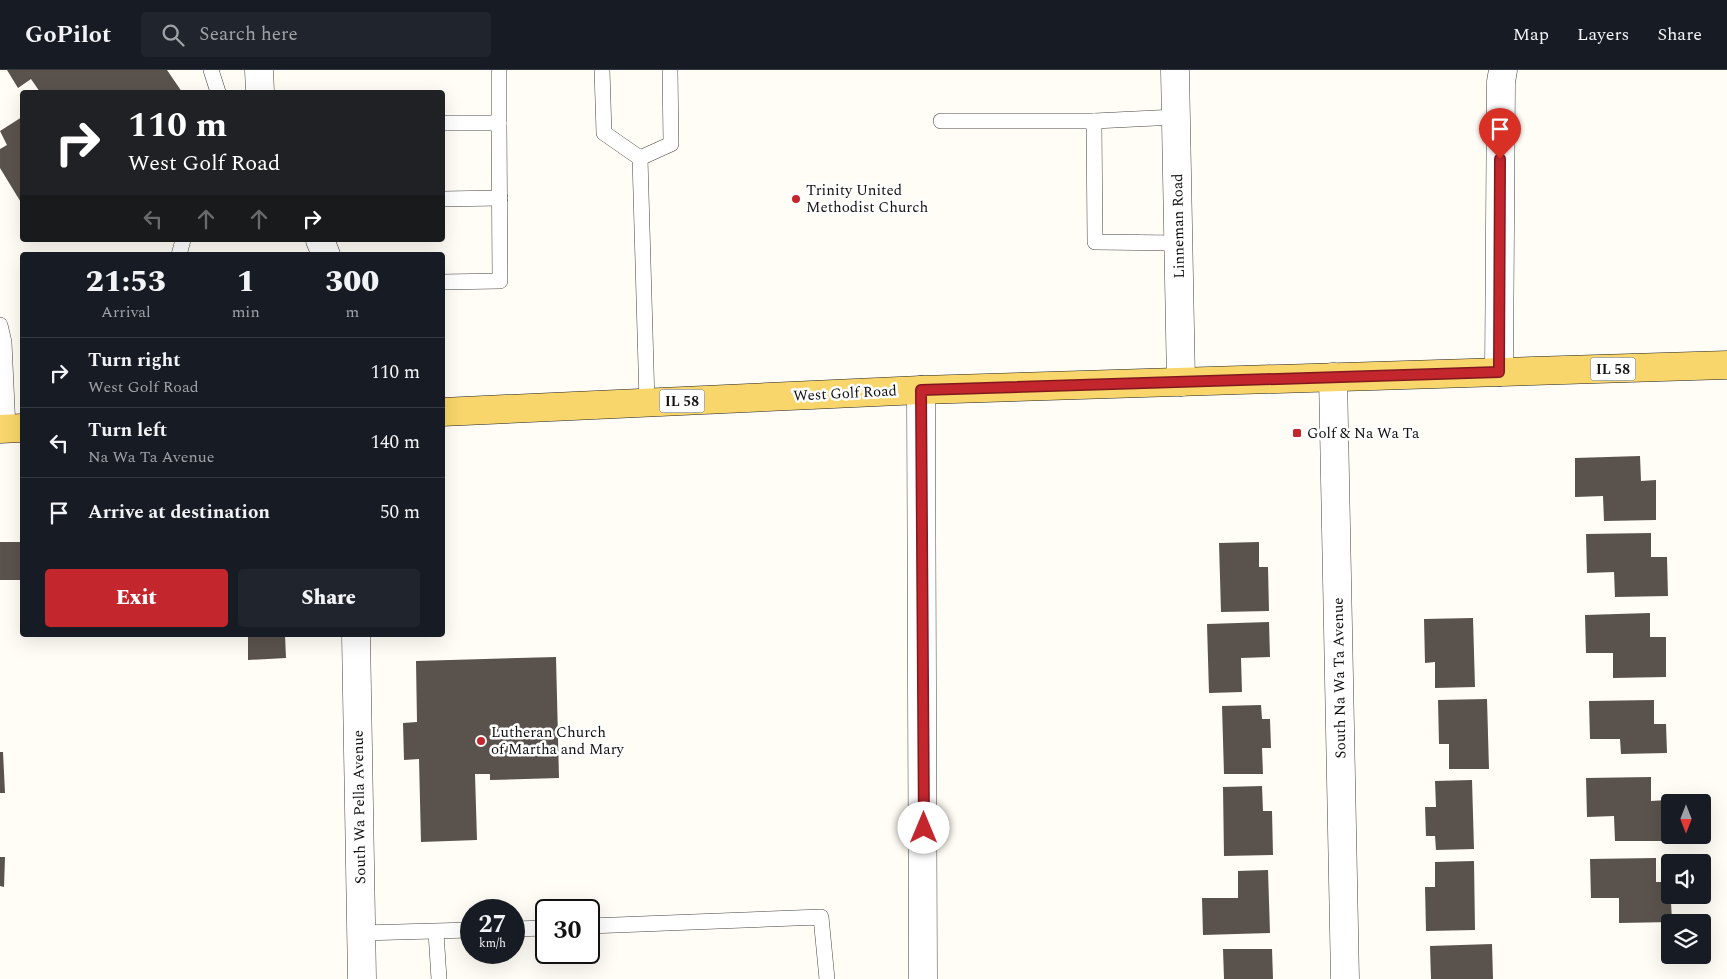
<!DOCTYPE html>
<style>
:root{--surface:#171b24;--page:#20242c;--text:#f1f3f6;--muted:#9ea1a6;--line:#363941;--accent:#c4262e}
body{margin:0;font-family:Spectral,serif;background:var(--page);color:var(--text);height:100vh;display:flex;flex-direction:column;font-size:19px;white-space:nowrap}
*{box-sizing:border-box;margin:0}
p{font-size:16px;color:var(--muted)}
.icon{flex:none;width:28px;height:28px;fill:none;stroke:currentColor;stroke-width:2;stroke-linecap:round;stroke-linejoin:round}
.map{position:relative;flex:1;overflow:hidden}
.panel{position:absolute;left:20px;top:182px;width:425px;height:385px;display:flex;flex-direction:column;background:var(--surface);border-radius:5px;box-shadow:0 5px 20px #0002}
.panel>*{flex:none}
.top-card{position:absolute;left:20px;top:20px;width:425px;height:152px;border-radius:5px;box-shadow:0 5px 20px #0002;background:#202124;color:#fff;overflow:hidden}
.needle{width:32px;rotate:180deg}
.fabs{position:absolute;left:1661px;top:724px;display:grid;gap:10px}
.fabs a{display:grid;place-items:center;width:50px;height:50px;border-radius:5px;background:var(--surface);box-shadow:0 5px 20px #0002;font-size:25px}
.speed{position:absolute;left:460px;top:829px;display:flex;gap:10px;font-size:25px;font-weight:700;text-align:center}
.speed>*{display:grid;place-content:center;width:65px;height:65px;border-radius:50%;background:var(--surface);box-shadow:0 5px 20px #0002;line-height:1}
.speed small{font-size:12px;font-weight:400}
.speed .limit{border:2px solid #111;border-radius:8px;background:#fff;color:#111}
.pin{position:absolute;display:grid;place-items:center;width:42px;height:42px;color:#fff;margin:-51px -21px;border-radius:50% 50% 50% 0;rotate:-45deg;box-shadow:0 0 5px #0007}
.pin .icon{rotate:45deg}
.me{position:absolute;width:55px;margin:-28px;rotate:0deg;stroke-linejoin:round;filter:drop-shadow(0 0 4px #0008)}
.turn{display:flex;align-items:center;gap:18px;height:105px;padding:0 25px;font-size:22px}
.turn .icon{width:65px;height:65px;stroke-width:2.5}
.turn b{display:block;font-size:35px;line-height:42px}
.lanes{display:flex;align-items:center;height:48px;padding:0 25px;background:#0003;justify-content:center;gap:25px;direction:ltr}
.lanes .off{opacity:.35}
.eta{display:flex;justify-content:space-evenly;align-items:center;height:85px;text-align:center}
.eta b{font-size:30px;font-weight:800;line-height:35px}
.button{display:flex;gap:10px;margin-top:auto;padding:10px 25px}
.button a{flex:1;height:58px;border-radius:5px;background:var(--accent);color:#fff;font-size:20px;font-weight:800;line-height:58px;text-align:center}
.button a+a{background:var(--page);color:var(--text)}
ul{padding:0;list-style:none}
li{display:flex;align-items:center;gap:15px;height:70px;padding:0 25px;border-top:1px solid var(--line)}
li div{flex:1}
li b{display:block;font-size:19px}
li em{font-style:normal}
header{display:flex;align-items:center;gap:30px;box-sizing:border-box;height:70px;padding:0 25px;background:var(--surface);border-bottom:1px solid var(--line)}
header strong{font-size:24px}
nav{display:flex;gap:28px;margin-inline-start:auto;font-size:18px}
.search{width:350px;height:45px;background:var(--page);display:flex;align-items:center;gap:12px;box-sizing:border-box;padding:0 18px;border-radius:5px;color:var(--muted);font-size:19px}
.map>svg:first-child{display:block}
</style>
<header>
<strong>GoPilot</strong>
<div class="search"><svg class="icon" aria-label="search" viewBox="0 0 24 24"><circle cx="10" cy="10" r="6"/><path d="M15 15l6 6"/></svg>Search here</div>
<nav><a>Map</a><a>Layers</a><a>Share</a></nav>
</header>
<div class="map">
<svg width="1727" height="909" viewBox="0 0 1727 909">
<rect width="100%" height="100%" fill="#fffdf5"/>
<g fill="#5a524d">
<polygon points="7,0 167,0 182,22 40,22 31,9 18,18"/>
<polygon points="22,47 22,134 0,98 0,79 7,75 0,61"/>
<polygon points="1640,386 1641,411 1656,410 1656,450 1604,451 1603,426 1575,427 1575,388"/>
<polygon points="1651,463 1651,487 1667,487 1668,526 1615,527 1614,502 1587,503 1586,464"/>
<rect x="0" y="472" width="22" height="38"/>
<polygon points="1259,472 1259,497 1268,497 1269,541 1221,542 1219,473"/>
<polygon points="1650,543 1650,567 1666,567 1666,607 1613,608 1613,583 1586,583 1585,545"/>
<polygon points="1473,548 1475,617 1435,618 1435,592 1425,593 1424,549"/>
<polygon points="1269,552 1270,587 1241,588 1242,622 1209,623 1207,554"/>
<polygon points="248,565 285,565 286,588 248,590"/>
<polygon points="556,587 559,708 490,710 490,704 475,704 477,770 421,772 419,689 404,690 403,653 417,652 416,591"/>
<polygon points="1487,629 1489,699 1449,699 1449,674 1439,674 1438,630"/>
<polygon points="1654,630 1654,654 1666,654 1667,683 1621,684 1620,669 1590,669 1589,631"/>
<polygon points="1261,635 1262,649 1270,649 1271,678 1262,678 1263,704 1224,704 1222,636"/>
<polygon points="0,682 3,682 5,723 0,723"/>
<polygon points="1651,707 1651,731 1667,730 1667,771 1615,771 1614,746 1587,747 1586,708"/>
<polygon points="1472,710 1474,779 1436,780 1435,766 1426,766 1425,737 1436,737 1435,711"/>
<polygon points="1262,716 1263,741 1272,741 1273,785 1224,786 1223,717"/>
<polygon points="0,787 5,787 4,817 0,816"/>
<polygon points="1656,788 1656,812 1670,812 1672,852 1619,853 1619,828 1591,828 1590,789"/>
<polygon points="1474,791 1475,860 1426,861 1425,817 1435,817 1435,792"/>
<polygon points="1268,800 1270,863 1203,865 1202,828 1238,828 1238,801"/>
<polygon points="1492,874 1493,909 1431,909 1430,876"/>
<polygon points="1223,879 1272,879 1273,909 1224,909"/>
</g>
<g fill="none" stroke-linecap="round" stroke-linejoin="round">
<g stroke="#444" stroke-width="16">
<g id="service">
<polyline points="211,0 218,22"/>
<polyline points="499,0 499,53"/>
<polyline points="602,0 604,63 640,88"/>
<polyline points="1176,47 1094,51 1095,172 1178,173"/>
<polyline points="941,51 1094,51"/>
<polyline points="442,53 499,53 500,211 442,212"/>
<polyline points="640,88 647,332"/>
<polyline points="640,88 671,74 670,0"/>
<polyline points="442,129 500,128"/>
<polyline points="179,185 183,170"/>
<polyline points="0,255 4,272 8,359"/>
<polyline points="589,856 821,847 827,909"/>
<polyline points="514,859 546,858"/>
<polyline points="436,862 439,909"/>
<polyline points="361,863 471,860"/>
</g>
</g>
<g stroke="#444" stroke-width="29">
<g id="minor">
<polyline points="259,0 260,22"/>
<polyline points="1175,0 1181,312"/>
<polyline points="320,170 326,185"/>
<polyline points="1499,302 1501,12 1503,0"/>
<polyline points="1333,307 1345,909"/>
<polyline points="921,320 923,909"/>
<polyline points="356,565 362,909"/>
</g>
</g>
<g stroke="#222" stroke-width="29">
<g id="primary">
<polyline points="442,342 921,320 1727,295"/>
<polyline points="0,359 22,358"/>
</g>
</g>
<use href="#service" stroke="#fff" stroke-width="15"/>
<use href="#minor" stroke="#fff" stroke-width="28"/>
<use href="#primary" stroke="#f9d66b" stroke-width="28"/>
</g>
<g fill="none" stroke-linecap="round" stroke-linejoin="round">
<g stroke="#7f191e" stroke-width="12">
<polyline id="route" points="924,758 921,320 1499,302 1500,89"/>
</g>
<use href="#route" stroke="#c4262e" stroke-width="9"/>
</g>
<g fill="#c4262e" stroke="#fff" stroke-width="2">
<circle cx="796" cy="129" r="5"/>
<rect x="1292" y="358" width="10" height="10" rx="2.5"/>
<circle cx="481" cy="671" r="5"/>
</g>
<g text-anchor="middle" stroke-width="5" stroke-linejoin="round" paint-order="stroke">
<g fill="#fff" stroke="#585858" stroke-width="1">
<rect x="1590.5" y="287.5" width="45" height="23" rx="4"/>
<rect x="659.5" y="319.5" width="45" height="23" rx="4"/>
</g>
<g font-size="14" font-weight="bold" fill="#111">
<text x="1613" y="304">IL 58</text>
<text x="682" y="336">IL 58</text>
</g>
<g font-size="15" fill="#111" stroke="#fff" text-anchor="start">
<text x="806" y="125">Trinity United<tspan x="806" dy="17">Methodist Church</tspan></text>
<text x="1307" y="368">Golf &amp; Na Wa Ta</text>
<text x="491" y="667">Lutheran Church<tspan x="491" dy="17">of Martha and Mary</tspan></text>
</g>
<g font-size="15" fill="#111" stroke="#fff">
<text transform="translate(1178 156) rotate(-91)" y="5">Linneman Road</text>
<text transform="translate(845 323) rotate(-3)" y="5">West Golf Road</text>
<text transform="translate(1339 608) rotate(-91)" y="5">South Na Wa Ta Avenue</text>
<text transform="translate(359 737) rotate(-91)" y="5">South Wa Pella Avenue</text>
</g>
</g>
</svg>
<div class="fabs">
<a><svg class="needle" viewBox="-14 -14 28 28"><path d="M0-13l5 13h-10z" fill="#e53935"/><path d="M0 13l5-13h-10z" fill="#9ea1a6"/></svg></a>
<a><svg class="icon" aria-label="sound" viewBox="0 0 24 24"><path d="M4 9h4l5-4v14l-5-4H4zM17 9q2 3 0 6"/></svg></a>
<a><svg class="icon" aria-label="layers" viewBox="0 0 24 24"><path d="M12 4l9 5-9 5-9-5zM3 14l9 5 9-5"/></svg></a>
</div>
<div class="speed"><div>27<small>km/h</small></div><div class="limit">30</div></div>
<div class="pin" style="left:1500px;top:89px;background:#d93025"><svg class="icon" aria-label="arrive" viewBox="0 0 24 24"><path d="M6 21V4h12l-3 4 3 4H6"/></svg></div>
<svg class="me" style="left:924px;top:758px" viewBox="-20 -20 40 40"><circle r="19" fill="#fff"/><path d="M0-13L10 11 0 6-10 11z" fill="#c4262e"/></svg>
<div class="top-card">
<div class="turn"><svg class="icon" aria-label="right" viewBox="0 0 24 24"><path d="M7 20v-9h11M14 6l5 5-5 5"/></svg><div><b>110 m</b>West Golf Road</div></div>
<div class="lanes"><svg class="icon off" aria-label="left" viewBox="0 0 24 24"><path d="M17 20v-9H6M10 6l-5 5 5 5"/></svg><svg class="icon off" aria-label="ahead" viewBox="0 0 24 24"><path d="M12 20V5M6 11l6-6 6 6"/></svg><svg class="icon off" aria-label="ahead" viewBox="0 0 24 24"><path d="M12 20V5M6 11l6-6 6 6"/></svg><svg class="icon" aria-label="right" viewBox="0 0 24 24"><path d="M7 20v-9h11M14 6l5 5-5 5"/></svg></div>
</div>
<section class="panel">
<div class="eta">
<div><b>21:53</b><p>Arrival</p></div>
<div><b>1</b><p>min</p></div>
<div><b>300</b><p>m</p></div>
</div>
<ul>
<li><svg class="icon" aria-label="right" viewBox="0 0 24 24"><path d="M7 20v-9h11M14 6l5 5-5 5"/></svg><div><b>Turn right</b><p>West Golf Road</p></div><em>110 m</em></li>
<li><svg class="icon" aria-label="left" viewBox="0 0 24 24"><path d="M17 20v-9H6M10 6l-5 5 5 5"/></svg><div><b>Turn left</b><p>Na Wa Ta Avenue</p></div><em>140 m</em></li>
<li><svg class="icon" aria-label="arrive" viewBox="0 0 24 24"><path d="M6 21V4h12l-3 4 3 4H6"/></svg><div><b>Arrive at destination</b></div><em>50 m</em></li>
</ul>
<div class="button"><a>Exit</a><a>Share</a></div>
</section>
</div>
